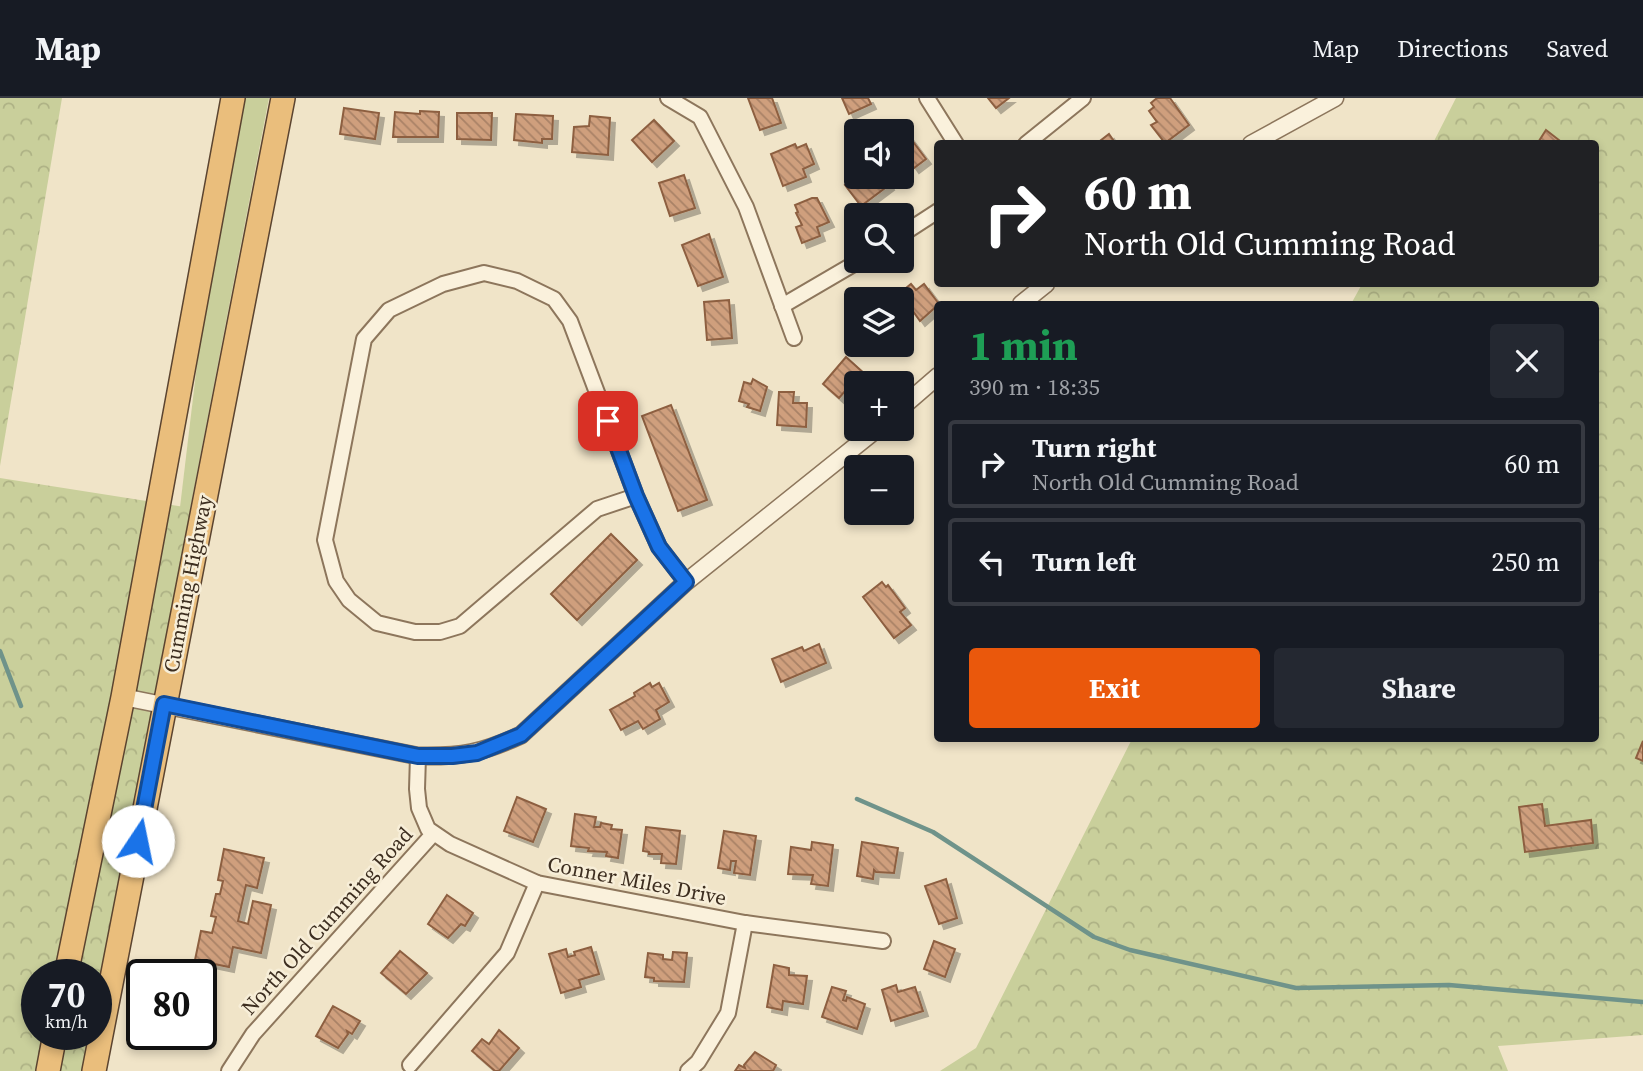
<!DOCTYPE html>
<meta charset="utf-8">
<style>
:root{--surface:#171b24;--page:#242831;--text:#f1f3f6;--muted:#9ea1a6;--line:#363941;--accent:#ea580c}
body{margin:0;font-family:"Source Serif 4",serif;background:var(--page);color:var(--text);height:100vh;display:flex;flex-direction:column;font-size:26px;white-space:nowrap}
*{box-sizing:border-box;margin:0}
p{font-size:23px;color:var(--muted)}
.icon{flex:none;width:38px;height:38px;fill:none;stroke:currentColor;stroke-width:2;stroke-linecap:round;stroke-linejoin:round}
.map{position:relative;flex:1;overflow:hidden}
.side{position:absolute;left:934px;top:203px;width:665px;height:441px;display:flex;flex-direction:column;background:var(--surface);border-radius:7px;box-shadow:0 4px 10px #0003}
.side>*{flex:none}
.guide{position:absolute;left:934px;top:42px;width:665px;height:147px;border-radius:7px;box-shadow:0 4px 10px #0003;background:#202124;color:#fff;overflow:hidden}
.controls{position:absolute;left:844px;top:21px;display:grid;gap:14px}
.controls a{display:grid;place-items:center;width:70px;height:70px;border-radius:7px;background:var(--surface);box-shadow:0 4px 10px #0003;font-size:35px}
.speed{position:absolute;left:21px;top:861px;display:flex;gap:14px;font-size:35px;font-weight:700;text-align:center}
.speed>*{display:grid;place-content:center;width:91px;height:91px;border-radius:50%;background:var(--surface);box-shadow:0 4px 10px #0003;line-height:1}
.speed small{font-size:18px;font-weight:400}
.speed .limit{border:4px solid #111;border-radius:10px;background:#fff;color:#111}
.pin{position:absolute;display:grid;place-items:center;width:60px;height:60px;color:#fff;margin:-30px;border-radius:14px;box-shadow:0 4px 10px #0006}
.me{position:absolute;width:77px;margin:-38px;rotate:11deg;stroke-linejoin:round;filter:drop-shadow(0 0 5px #0008)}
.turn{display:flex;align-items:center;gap:24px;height:147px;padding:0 35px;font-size:32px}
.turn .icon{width:91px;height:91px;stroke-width:2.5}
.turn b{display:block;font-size:49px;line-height:60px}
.round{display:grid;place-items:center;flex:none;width:74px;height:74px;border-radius:7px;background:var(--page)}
.headline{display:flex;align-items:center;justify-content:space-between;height:119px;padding:0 35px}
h1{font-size:42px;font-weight:700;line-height:52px;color:#1e9e55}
.primary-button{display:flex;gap:14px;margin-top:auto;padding:14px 35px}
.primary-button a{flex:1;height:80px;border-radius:7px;background:var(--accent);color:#fff;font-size:28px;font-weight:700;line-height:80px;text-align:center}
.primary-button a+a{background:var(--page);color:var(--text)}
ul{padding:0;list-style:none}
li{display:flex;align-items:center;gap:21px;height:88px;margin:0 14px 10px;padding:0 21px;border:4px solid var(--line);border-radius:7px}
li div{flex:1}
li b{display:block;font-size:26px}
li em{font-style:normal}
header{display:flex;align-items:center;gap:42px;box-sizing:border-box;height:98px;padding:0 35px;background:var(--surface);border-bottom:2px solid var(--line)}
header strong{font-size:33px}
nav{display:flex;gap:38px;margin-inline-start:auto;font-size:24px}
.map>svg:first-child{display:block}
</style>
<header>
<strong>Map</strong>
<nav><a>Map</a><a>Directions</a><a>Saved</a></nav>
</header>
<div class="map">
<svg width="1643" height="973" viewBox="0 0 1643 973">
<defs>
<pattern id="forest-crowns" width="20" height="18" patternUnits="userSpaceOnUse" patternTransform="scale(1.75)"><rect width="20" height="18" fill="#c9cf9b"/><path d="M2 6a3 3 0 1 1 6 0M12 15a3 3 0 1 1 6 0" fill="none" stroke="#aeb285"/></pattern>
<pattern id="building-back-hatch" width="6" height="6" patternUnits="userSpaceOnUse" patternTransform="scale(1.75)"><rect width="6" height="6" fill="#cf9f7d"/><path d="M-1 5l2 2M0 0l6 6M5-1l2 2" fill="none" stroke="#a98266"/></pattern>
<filter id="shadow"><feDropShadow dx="5" dy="5" stdDeviation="0" flood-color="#0004"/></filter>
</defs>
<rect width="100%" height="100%" fill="#f0e4c8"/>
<polygon fill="#c9cf9b" points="240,0 269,0 163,552 211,149"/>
<g fill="url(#forest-crowns)" fill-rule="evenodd">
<polygon points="0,0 62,0 0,368"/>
<polygon points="1456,0 1643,0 1643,937 1498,948 1508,973 940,973 976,950 1132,641 1596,640 1596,206 1351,206 1362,186 1596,186 1596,46 1433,45"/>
<path d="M0,380L210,413L99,973H0ZM37,877H96V936H37Z"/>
</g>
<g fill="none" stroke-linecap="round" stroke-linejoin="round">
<g stroke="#6f938a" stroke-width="4.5">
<polyline points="0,553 21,608"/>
<polyline points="857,701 933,734 1094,839 1130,852 1296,890 1449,887 1643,904"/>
</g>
</g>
<g fill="url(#building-back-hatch)" stroke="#8d5f41" stroke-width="2" filter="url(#shadow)">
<polygon points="748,0 772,0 781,25 760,32"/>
<polygon points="842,0 868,0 871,6 849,16"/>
<polygon points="988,0 1009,0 996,10"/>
<polygon points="1157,0 1170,0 1189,27 1165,45 1151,27 1157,24 1149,13 1154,9 1151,5"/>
<polygon points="344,10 379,15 375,41 340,36"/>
<polygon points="420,13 439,14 438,39 393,39 395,14 420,16"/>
<polygon points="457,15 492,15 491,42 457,41"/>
<polygon points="516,16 553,18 552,41 542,41 542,45 514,42"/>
<polygon points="590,18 610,20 608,57 572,54 574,29 589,28"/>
<polygon points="654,22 674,43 652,64 632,42"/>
<polygon points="1546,32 1564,46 1537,46"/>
<polygon points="905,33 926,61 914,70 909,63 901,69 901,36"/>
<polygon points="1109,36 1116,46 1096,46"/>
<polygon points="795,46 797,50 806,46 814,66 803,71 806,79 783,88 771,56"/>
<polygon points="684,77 695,110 670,118 659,85"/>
<polygon points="856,79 883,79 889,87 861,108 845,87"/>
<polygon points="812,100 817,100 829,124 817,129 820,138 802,145 796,129 802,127 796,115 798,114 795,107"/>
<polygon points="709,136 723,179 698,188 682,147"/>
<polygon points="911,186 916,192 924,186 939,206 920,223 900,195"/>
<polygon points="729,202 732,240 707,242 704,204"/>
<polygon points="846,259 865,276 848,295 845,293 839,300 823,286"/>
<polygon points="753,281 767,289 760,313 747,309 749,306 739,303 744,284 751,286"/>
<polygon points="779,294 794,294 793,305 807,305 806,329 777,327"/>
<polygon points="671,307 707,402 678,413 642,318"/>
<polygon points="611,436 637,462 577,522 551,496"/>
<polygon points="882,484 886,489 888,487 905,510 900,514 911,527 894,540 863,499"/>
<polygon points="819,546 826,565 781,584 772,561 802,549 804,553"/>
<polygon points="650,585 652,589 659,585 669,604 656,612 660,621 643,631 638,623 621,632 610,612 635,598 634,595"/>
<polygon points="1643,643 1643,663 1636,660"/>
<polygon points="517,699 546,711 533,744 504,733"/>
<polygon points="1542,706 1545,728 1591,722 1593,745 1525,754 1519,709"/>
<polygon points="575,716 596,719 594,729 600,729 601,725 612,727 611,731 622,732 618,760 606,758 607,754 588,753 589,750 571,748"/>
<polygon points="646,729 680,733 676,766 661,765 662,756 649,756 649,754 643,753"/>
<polygon points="724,733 756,738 750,777 734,775 736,763 731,763 730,772 718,770"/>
<polygon points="812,744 833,747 828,788 811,786 813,777 788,776 791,749 811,752"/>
<polygon points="862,744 898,750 894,775 876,774 874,772 873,781 857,778"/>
<polygon points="224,751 264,760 257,790 246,787 238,823 248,826 253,803 271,807 261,855 233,849 229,869 195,862 201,833 212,835 216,819 211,818 216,796 220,796 223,783 218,782"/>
<polygon points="946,781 957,820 939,826 925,788"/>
<polygon points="447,797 473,815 465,828 461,826 448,840 428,826"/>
<polygon points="934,843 955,851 945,879 924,871"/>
<polygon points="591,849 599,876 579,882 581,889 561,895 549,856 566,851 568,859 575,857 574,854"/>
<polygon points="400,853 427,875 406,896 381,875"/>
<polygon points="673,854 687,855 684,884 654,883 654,880 645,879 648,855 663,857 663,861 672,862"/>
<polygon points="774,867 789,870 789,877 807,878 803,906 783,903 782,912 767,909"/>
<polygon points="896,887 898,894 915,889 923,913 891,923 882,892"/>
<polygon points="832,889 846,893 843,902 846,903 847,899 865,906 857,931 822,919"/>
<polygon points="333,908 360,923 352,936 347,933 348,936 338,950 316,938"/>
<polygon points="499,932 519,950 499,973 495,973 472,953 482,941 489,946"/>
<polygon points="755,954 776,967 773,973 735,973 739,967 745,970 744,967"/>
</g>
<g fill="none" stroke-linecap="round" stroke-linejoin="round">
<g stroke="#8d765c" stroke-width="18">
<g id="minor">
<polyline points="668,0 700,19 746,109 794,240"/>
<polyline points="927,0 956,46"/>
<polyline points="1026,46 1083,0"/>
<polyline points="901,137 938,113"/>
<polyline points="782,208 859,163"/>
<polyline points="636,398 597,411 460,528 440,534 415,534 377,525 349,502 336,483 325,442 364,241 389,212 443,186 484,175 517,183 554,201 570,223 636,398 659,449 686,484"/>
<polyline points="418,658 417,691 419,710 428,731 450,746 537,785 745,825 883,843"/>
<polyline points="410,967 507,855 537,785"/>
<polyline points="229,973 253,936 433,736"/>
<polyline points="688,973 698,964 728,915 745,825"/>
</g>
</g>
<g stroke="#8d765c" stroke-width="19">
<g id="tertiary">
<polyline points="1251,46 1335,0"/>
<polyline points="1021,206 1046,186"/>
<polyline points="901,310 938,278"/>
<path d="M123,599L418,658C462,659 482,655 521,637L686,484L877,331"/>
</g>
</g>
<g stroke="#5b4430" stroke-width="26">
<g id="trunk">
<polyline points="66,877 123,599 233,0"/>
<polyline points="48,973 55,936"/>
<polyline points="94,973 283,0"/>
</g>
</g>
<use href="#minor" stroke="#faf1dc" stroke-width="14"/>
<use href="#tertiary" stroke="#faf1dc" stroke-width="16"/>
<use href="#trunk" stroke="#eabe7c" stroke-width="23"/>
</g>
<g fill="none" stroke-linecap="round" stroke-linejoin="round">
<g stroke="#114b97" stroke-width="18">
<polyline id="route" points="138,743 164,606 418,658 452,658 477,655 521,637 686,484 659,449 636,398 608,323"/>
</g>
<use href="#route" stroke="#1a73e8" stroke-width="12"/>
</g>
<g text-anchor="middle" stroke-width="5" stroke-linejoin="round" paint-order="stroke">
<g font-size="21" fill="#3d2e20" stroke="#f7eed8">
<text transform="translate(188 486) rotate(-79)" y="7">Cumming Highway</text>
<text transform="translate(637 783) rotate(11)" y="7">Conner Miles Drive</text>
<text transform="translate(327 823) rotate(-48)" y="7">North Old Cumming Road</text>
</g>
</g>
</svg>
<div class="controls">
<a><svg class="icon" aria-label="sound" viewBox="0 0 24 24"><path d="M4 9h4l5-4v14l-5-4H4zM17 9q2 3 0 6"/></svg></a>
<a><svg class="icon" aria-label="search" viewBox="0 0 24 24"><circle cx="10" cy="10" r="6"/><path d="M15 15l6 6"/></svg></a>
<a><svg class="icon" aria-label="layers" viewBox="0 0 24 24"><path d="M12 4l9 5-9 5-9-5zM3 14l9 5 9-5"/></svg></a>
<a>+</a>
<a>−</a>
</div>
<div class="speed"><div>70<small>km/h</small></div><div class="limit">80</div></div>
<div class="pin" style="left:608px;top:323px;background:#d93025"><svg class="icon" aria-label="arrive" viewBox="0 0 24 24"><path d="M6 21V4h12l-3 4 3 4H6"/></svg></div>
<svg class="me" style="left:138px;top:743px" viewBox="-20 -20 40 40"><circle r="19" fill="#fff"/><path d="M0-13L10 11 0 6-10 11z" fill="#1a73e8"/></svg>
<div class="guide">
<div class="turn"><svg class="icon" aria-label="right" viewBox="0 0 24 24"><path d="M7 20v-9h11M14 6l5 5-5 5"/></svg><div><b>60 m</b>North Old Cumming Road</div></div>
</div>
<section class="side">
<div class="headline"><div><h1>1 min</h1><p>390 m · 18:35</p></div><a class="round"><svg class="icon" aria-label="close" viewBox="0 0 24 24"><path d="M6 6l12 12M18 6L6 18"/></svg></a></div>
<ul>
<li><svg class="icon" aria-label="right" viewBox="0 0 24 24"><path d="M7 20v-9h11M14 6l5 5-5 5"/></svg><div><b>Turn right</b><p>North Old Cumming Road</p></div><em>60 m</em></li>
<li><svg class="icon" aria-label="left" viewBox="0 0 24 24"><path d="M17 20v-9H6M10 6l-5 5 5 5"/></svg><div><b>Turn left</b></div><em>250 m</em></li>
</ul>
<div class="primary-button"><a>Exit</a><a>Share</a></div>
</section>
</div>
